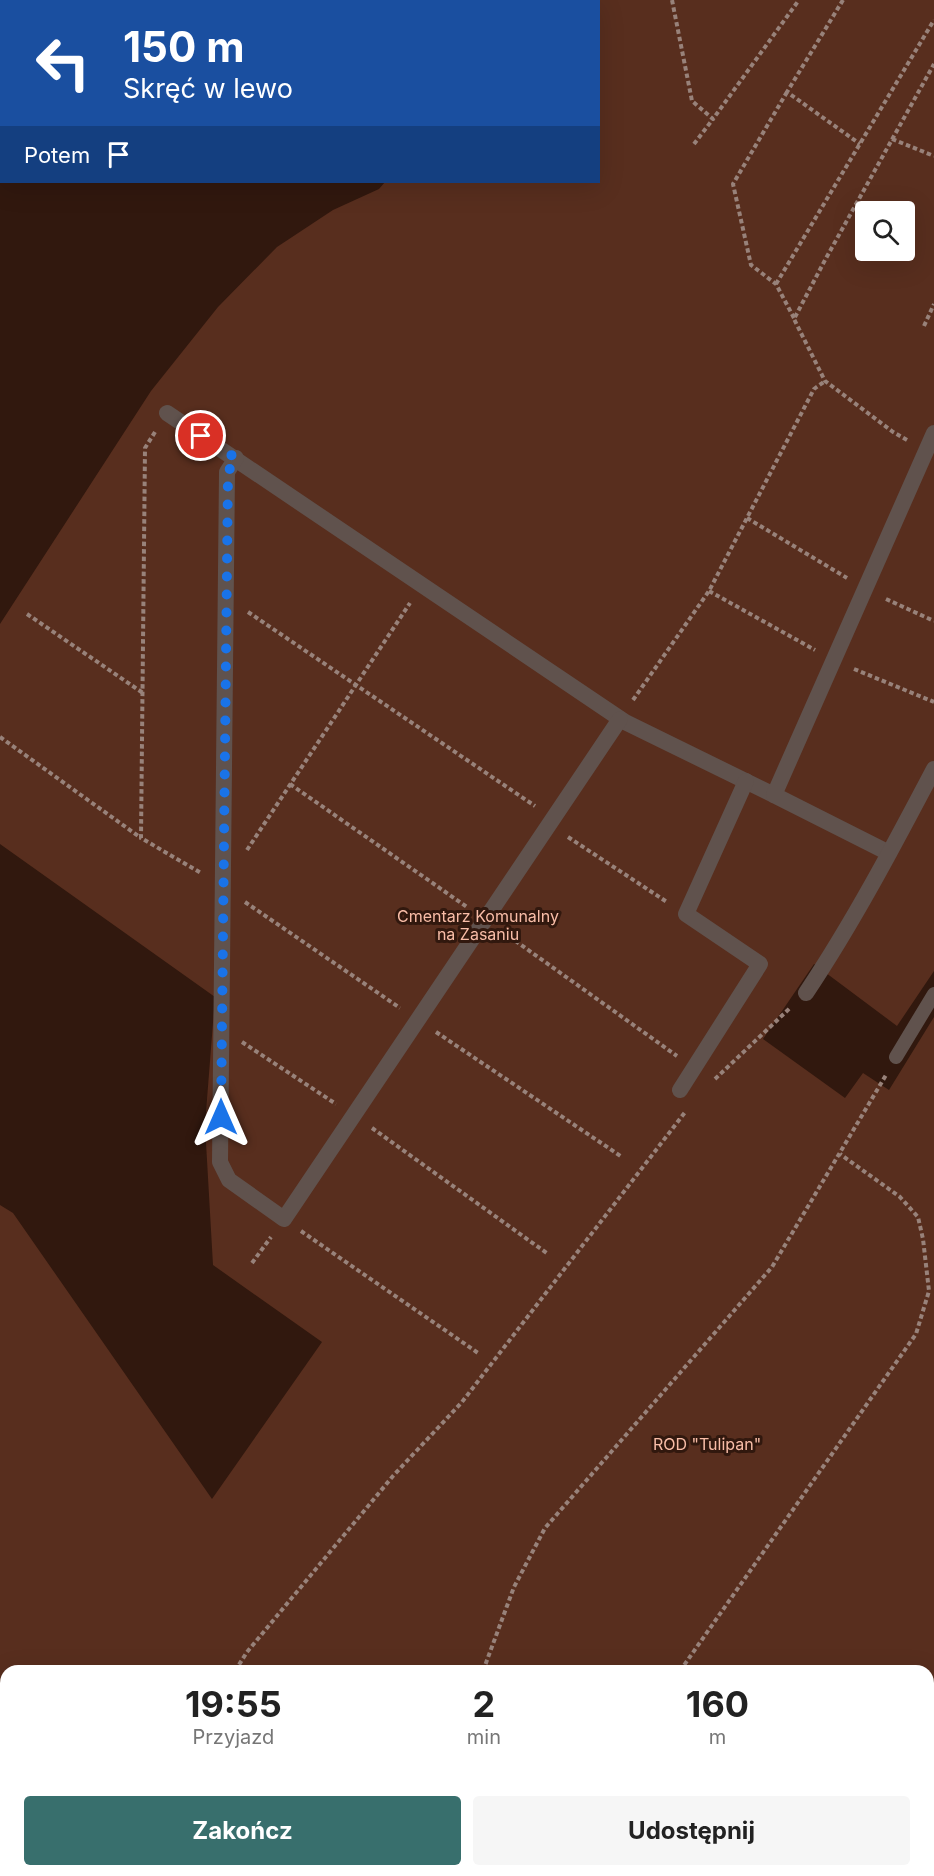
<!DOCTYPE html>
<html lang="pl">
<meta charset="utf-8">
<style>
:root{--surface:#fff;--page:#f6f6f6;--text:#222;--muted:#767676;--accent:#386f6d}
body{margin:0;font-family:Inter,sans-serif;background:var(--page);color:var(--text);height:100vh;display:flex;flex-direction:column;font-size:22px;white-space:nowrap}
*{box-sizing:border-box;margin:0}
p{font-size:20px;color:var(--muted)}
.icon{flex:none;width:33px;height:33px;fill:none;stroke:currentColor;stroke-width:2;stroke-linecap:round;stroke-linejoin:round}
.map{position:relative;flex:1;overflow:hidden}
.sheet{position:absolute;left:0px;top:1665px;width:934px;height:212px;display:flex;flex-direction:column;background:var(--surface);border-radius:18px 18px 0 0;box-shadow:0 6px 24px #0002}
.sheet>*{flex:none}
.top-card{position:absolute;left:0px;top:0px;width:600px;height:183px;box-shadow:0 6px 24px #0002;background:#1a4fa0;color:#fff;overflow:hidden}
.fabs{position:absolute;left:855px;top:201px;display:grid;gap:12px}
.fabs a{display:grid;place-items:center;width:60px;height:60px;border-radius:6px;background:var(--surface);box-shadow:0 6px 24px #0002;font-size:30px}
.pin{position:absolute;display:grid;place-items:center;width:51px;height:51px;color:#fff;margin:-26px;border:3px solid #fff;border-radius:50%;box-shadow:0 2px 6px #0007}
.me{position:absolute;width:66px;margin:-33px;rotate:0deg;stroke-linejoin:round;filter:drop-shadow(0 0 4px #0008)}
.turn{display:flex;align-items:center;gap:21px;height:126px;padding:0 24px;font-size:27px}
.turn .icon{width:78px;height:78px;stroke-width:2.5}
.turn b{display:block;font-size:42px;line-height:51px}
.then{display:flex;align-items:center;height:57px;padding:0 24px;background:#0003;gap:12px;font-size:22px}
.eta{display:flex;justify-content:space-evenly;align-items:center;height:102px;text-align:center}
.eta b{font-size:36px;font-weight:700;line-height:42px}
.cta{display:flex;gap:12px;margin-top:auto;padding:12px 24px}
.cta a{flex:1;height:69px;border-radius:6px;background:var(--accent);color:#fff;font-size:24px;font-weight:700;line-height:69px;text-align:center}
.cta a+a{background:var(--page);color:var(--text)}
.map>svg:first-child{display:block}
</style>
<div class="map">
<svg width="934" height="1876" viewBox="0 0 934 1876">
<rect width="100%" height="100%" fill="#31180e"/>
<path fill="#582e1e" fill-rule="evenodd" d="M424,0H934V971L897,1026L814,964L763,1039L845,1098L863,1073L889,1090L934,1017V1876H0V1205L13,1213L212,1499L322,1342L213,1265L205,1125L215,997L0,844V624L151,391L218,307L277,247L333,210L379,189L385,182H598V2ZM866,212H904V250H866ZM6,1671H928V1870H6Z"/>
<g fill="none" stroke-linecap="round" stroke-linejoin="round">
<g stroke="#98827a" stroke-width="4" stroke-dasharray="4.5 3" stroke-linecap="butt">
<polyline points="672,0 692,101 713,119 799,0"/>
<polyline points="843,0 787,92 860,144"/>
<polyline points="417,2 417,0"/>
<polyline points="787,92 733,184 751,265 776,284 794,318"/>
<polyline points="892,139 934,156"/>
<polyline points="694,144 713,119"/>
<polyline points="776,284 934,20"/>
<polyline points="924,326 934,304"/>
<polyline points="155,432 145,448 141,838 201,873"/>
<polyline points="907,440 893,432 825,381 794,319 825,260 934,64"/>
<polyline points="747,518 847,578"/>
<polyline points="709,591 815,650"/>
<polyline points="886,599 934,621"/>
<polyline points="248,612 535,806"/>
<polyline points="27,614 143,693"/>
<polyline points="854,669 934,702"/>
<polyline points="633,700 709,591 814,389 825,381"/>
<polyline points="0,737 141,838"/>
<polyline points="290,784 467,907"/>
<polyline points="568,837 667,902"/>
<polyline points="247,850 410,603"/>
<polyline points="245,902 400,1008"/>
<polyline points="503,932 677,1056"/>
<polyline points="436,1032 622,1157"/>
<polyline points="242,1042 336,1104"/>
<polyline points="715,1079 790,1008"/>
<polyline points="372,1128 548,1254"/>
<polyline points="301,1231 478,1353"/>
<polyline points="252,1263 271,1237"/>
<polyline points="235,1671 247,1652 393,1476 462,1402 686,1111"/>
<polyline points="483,1671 514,1587 545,1528 772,1267 886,1075"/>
<polyline points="680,1671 916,1334 929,1291 923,1239 918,1217 900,1197 840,1154"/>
<polyline points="104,1876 107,1870"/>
<polyline points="401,1876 404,1870"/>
<polyline points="537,1876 541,1870"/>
</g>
<polyline stroke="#60524d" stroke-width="14" points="896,1057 934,994"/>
<g stroke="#60524d" stroke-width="16">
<polyline points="167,413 625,722 774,795"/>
<polyline points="236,458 227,472 220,1162 229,1180 284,1219 620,719"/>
<polyline points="889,853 774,795 934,433"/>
<path d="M806,993C854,921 894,845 934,769"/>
<polyline points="680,1090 760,964 686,914 746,781"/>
</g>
</g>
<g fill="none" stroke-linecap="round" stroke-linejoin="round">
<polyline stroke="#1a73e8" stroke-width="10" stroke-dasharray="0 18" points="201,436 236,458 228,472 221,1117"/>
</g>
<g text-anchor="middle" stroke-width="6" stroke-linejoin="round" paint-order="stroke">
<g font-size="16" fill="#f9bda7" stroke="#31180e">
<text x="478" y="922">Cmentarz Komunalny<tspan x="478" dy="18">na Zasaniu</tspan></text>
<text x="707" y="1450">ROD "Tulipan"</text>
</g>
</g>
</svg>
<div class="fabs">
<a><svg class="icon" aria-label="search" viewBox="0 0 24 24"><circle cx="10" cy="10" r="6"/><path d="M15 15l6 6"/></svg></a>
</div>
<div class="pin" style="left:201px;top:436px;background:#d93025"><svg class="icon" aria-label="arrive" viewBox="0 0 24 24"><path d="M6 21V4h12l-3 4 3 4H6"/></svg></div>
<svg class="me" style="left:221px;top:1117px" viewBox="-20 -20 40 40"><path d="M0-17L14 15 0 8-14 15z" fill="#1a73e8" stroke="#fff" stroke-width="4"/></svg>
<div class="top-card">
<div class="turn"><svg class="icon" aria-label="left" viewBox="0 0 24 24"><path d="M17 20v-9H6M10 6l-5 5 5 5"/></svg><div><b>150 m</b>Skręć w lewo</div></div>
<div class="then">Potem<svg class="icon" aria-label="arrive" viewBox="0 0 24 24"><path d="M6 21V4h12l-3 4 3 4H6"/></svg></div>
</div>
<section class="sheet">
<div class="eta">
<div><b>19:55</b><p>Przyjazd</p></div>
<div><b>2</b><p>min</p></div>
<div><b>160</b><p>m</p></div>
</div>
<div class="cta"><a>Zakończ</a><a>Udostępnij</a></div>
</section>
</div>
